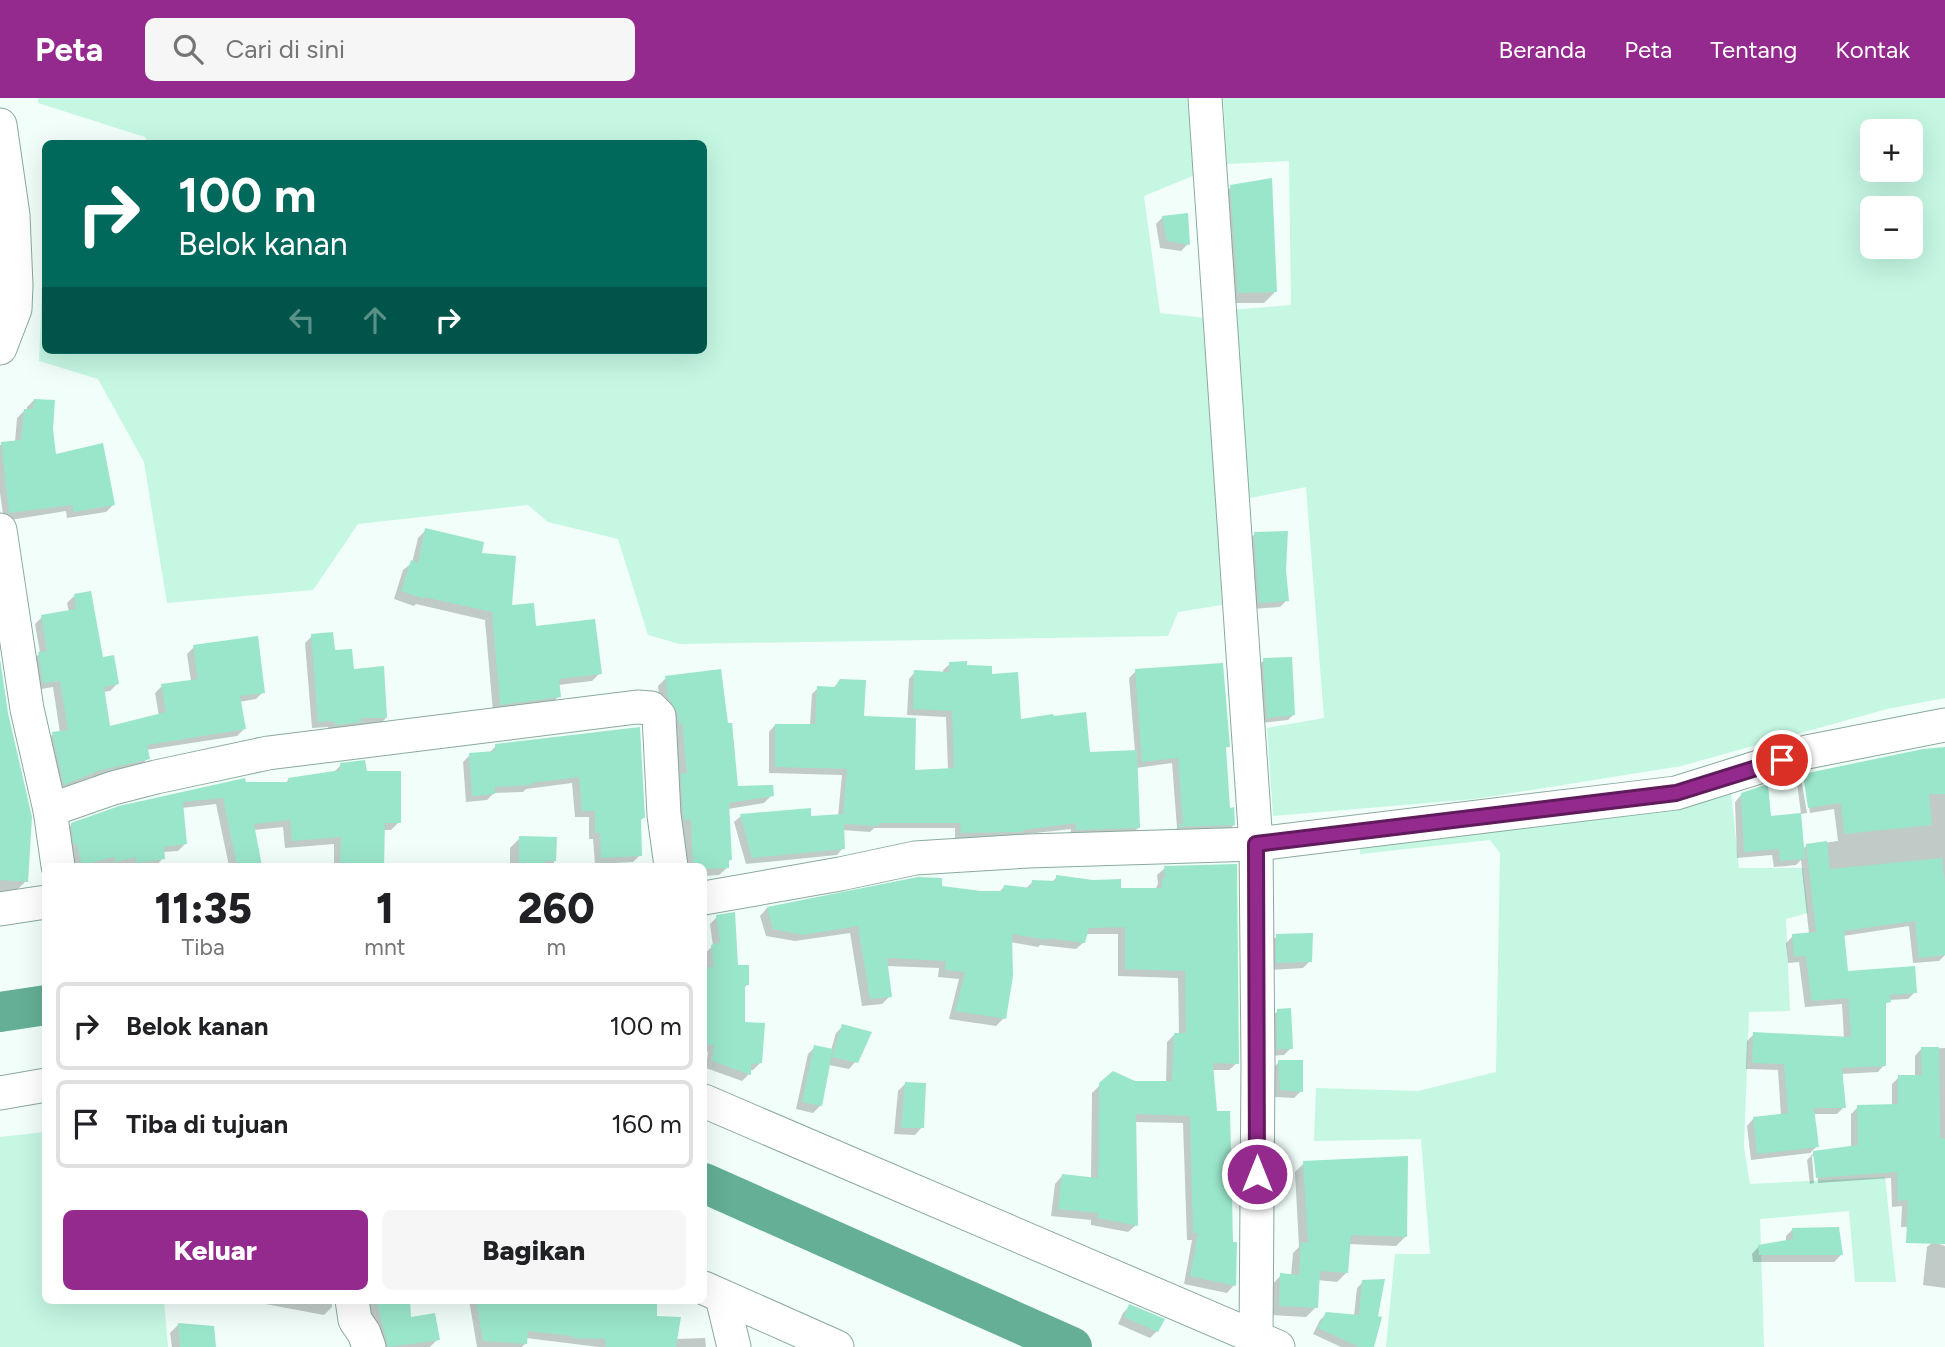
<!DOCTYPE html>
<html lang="id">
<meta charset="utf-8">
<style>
:root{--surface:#fff;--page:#f6f6f6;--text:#202124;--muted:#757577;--line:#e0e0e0;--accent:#942a8d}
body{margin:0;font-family:Figtree,sans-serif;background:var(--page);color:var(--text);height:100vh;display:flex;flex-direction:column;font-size:26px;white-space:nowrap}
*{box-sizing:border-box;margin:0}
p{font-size:23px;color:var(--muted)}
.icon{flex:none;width:38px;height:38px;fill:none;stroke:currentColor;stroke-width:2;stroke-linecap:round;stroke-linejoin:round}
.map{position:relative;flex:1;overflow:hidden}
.details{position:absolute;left:42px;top:765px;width:665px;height:441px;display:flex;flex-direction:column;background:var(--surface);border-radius:10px;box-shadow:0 7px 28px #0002}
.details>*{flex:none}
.hud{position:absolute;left:42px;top:42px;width:665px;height:214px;border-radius:10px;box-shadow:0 7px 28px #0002;background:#00695c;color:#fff;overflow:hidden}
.buttons{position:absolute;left:1860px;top:21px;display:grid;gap:14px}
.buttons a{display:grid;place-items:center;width:63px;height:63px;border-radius:10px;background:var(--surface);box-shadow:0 7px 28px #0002;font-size:35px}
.pin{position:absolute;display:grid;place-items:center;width:60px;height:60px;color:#fff;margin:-30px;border:4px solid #fff;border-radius:50%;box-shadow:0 2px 7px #0007}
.me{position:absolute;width:77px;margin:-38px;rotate:0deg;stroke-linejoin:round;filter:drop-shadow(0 0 5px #0008)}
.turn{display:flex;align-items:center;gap:24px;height:147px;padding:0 21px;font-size:32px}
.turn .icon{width:91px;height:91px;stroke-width:2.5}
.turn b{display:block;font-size:49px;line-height:60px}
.lanes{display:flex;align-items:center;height:66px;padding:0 21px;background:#0003;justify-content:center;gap:35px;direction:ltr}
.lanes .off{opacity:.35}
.eta{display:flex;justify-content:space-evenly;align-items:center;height:119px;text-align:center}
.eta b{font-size:42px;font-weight:800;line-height:49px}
.primary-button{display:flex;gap:14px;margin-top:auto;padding:14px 21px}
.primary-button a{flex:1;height:80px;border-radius:10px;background:var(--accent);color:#fff;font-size:28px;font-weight:800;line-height:80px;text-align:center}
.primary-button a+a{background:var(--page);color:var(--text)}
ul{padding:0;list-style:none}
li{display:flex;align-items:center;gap:21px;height:88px;margin:0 14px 10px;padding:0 7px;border:4px solid var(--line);border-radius:10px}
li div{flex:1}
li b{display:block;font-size:26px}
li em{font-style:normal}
header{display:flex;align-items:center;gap:42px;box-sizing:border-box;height:98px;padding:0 35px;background:var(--accent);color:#fff}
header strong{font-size:33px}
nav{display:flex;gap:38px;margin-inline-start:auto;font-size:24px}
.search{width:490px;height:63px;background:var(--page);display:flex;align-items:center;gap:18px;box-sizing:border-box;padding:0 24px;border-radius:10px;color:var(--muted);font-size:26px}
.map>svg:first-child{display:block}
</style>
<header>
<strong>Peta</strong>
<div class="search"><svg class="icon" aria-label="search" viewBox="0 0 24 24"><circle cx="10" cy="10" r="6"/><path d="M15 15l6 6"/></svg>Cari di sini</div>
<nav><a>Beranda</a><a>Peta</a><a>Tentang</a><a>Kontak</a></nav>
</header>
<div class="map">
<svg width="1945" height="1249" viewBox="0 0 1945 1249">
<rect width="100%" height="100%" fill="#f1fef9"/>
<g fill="#c5f7e3" fill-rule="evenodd">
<polygon points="38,0 1187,0 1195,77 1144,98 1160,215 1206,220 1222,507 1178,514 1168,538 680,546 648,537 618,441 548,424 528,407 358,426 313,492 167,505 144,364 98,281 39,263 45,109 46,252 704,252 704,46 149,45 145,39 38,5"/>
<path d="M1223,0H1945V600L1887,611L1681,668L1475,701L1273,718L1267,630L1324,620L1306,389L1250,400L1230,212L1291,207L1289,63L1227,66ZM1872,33H1911V72H1872ZM1872,110H1911V149H1872Z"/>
<polygon points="1731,694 1739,770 1803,770 1808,815 1786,821 1790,913 1749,914 1744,1049 1750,1086 1885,1079 1896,1184 1855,1184 1849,1113 1760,1121 1764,1249 1386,1249 1395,1156 1430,1156 1421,1041 1314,1043 1316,990 1418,993 1496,974 1500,755 1490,742 1360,756 1361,737"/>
<polygon points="45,1034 46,1202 164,1202 168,1249 0,1249 0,1039"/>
</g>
<g fill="#0003">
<polygon points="1231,89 1275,194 1264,205 1227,205 1220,100"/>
<polygon points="1163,119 1188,146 1181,153 1160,150 1156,126"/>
<polygon points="34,302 52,331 54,358 113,407 106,414 67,420 66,413 4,423 0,395 0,347 15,344 17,320 24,313 27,313 27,309"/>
<polygon points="426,432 480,457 510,509 534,530 600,575 592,583 558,587 559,598 551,606 493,614 485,522 416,506 414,508 394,501 403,472 412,465 418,440"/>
<polygon points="1255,436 1284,472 1287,502 1280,509 1253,511 1248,442"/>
<polygon points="74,498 101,561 117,586 110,593 103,594 108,630 159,618 155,595 162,588 191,583 187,556 194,549 263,594 256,601 239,604 244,631 237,638 146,652 148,660 141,667 89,680 57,692 46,643 53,636 60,635 53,589 36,592 32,563 40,555 35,526 42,519 69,514 67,505"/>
<polygon points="312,538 334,554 352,573 386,620 379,627 356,627 352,630 328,633 328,629 312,630 305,545"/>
<polygon points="1264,562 1294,616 1288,622 1262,625 1258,568"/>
<polygon points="950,566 990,578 1019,623 1089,656 1135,654 1129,580 1136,573 1228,648 1224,652 1228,712 1234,727 1227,733 1173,735 1177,730 1172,665 1136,670 1138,730 1132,736 1070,738 1071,731 1018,737 1015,740 955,740 955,730 874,730 870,734 842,732 843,750 837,757 746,766 734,724 741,718 838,718 842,677 769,675 769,634 775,627 810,627 812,596 818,590 834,589 840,583 862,620 913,674 948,672 946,619 907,617 909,581 915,574 944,576 943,572"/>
<polygon points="0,573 26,783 15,794 0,794"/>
<polygon points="666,580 736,689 772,697 764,705 728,711 731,761 727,765 728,769 719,777 704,778 704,768 685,768 683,730 676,730 674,685 679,680 674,633 660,608 658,588"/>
<polygon points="639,630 643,720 640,723 640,757 633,764 595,766 593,741 589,741 589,719 575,719 572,685 526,691 523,694 494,695 487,702 466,704 463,664 470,657 488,656 496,648"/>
<polygon points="1945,650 1945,857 1939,863 1913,865 1909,828 1843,838 1846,875 1915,894 1908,901 1889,902 1884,908 1884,967 1878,974 1841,976 1844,1009 1837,1016 1813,1016 1817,1048 1810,1055 1751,1062 1747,1028 1753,1021 1781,1018 1778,972 1746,971 1747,943 1754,936 1844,940 1842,906 1805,909 1799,864 1788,865 1786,845 1793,838 1809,836 1801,762 1796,767 1774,769 1772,757 1737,760 1735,704 1742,696 1802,752 1807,747 1838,743 1834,711 1810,715 1805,680 1801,680 1807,715 1801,716 1797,684 1803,677"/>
<polygon points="341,667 365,675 399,724 391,732 383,732 382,768 334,768 334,746 285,750 283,729 253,732 261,768 229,768 216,706 182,710 186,745 178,753 163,754 163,760 156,768 129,768 129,765 108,768 107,765 95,768 74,768 65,734 72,726 244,686 285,686 289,681 333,675"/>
<polygon points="520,740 555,741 554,768 510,768 510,750"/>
<polygon points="1165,770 1237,965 1229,972 1212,972 1234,1187 1227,1195 1184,1186 1192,1142 1187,1142 1183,1025 1134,1024 1136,1127 1128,1134 1091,1127 1091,1122 1051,1118 1055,1086 1062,1078 1091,1081 1092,995 1100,987 1166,985 1167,944 1175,936 1179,936 1178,880 1118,878 1118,836 1086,836 1084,844 1076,851 1040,847 1038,849 1010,844 1004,920 996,928 949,921 959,881 938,879 939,870 886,868 890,898 882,906 862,908 850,835 795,843 766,838 760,818 767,810 940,789 980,794 999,794 1004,789 1025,791 1033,784 1051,785 1057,779 1119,792 1155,792 1158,786 1157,777"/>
<polygon points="717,819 736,869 748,886 743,891 744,926 760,965 753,972 749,972 749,976 742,983 706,970 708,954 704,953 704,871 707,871 704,856 713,848 710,826"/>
<polygon points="1277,838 1310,863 1303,870 1270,872 1270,845"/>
<polygon points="1278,913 1291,950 1284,957 1271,958 1270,920"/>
<polygon points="843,928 856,963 849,971 829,967 820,1008 813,1015 796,1011 808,956 815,949 831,952 836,935"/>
<polygon points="1945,950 1945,1128 1901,1129 1902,1108 1892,1109 1891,1080 1818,1085 1816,1058 1812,1058 1814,1085 1810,1086 1807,1062 1814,1055 1851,1049 1851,1016 1858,1009 1892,1008 1892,986 1899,979 1915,979 1915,958 1921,951"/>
<polygon points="1279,964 1301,993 1294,1000 1274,999 1272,971"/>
<polygon points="905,986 922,1029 915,1037 894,1036 898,993"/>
<polygon points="1304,1065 1406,1138 1396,1148 1348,1146 1346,1175 1337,1184 1317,1182 1316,1209 1306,1219 1270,1217 1272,1187 1281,1177 1291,1178 1293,1155 1299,1149 1295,1074"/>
<polygon points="1793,1131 1841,1157 1834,1164 1753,1164 1752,1156 1759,1148 1786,1144 1786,1138"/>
<polygon points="1933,1144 1945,1148 1945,1190 1923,1187 1927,1149"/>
<polygon points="1363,1184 1376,1220 1372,1249 1341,1249 1313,1236 1320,1222 1327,1216 1354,1218 1357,1190"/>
<polygon points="265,1202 332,1202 332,1209 324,1217 265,1206"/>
<polygon points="361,1202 408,1202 410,1221 438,1241 430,1249 378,1249"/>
<polygon points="469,1202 655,1202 656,1219 676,1241 705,1240 706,1249 599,1249 526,1240 526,1245 522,1249 477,1249"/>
<polygon points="1130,1208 1157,1233 1150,1240 1118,1226 1123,1215"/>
<polygon points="178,1227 214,1249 172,1249 170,1235"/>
</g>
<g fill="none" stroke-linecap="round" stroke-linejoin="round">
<g stroke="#64af95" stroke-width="40">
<polyline points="0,914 46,907"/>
<polyline points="704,1085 1072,1249"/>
</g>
</g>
<g fill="#9ae6ca">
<polygon points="1272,80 1277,194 1238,195 1230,87"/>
<polygon points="1188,115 1190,147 1167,143 1162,118"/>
<polygon points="34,301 55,302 53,331 56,356 103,345 115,407 74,414 72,407 9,415 1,344 21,342 24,311 33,311"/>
<polygon points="425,430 484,444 482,455 516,458 512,507 534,505 536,528 595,521 602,576 559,581 561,599 500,607 492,514 424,499 424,501 401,493 411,462 418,465"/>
<polygon points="1288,433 1286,472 1289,503 1259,505 1254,434"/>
<polygon points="91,493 103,559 114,557 119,586 104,589 110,628 166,614 161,586 198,581 193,547 258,538 265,595 240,598 246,631 147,647 150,661 98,673 64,687 52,634 68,632 60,583 43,585 38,554 47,553 41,517 76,511 74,496"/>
<polygon points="333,534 335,552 352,551 354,571 384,568 387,620 361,620 361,624 335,627 334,623 318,624 311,536"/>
<polygon points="1292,559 1295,617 1267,620 1263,560"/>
<polygon points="0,561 8,615 32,719 28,784 0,782"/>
<polygon points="967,563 967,567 992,568 992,576 1018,574 1021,621 1053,616 1054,618 1086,614 1090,654 1137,652 1140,730 1076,732 1076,725 1023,732 1023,734 960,735 961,725 879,725 879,728 844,726 845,751 752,760 740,716 811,710 811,718 843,716 843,718 847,671 775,669 775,626 815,626 817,588 835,589 840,581 866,582 864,618 916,620 915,672 954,670 952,613 913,611 914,572 950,574 949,564"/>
<polygon points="1223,565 1230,649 1226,649 1230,710 1234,709 1235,727 1179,729 1179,727 1183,726 1178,660 1142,664 1135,571"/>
<polygon points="721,571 728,625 732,625 738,688 773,687 774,698 729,705 732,762 729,762 729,770 704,771 704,768 693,768 691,722 684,722 683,715 681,675 687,676 682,625 679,626 678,616 668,599 665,578"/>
<polygon points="640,629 645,720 641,720 642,758 601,760 600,735 595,735 595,713 582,713 579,679 532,685 532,687 495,689 495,696 472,698 469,655 495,653 495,646"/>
<polygon points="1945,649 1945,696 1929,696 1932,727 1844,736 1841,705 1808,710 1803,676 1923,651"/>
<polygon points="365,662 367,673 401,673 401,725 385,725 384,768 340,768 341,739 292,743 290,722 254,726 262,768 237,768 223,700 183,704 187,746 164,749 165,761 136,765 136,759 115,764 114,759 82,767 77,746 74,747 71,725 119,708 245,680 246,684 289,684 288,680 341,672 340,665"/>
<polygon points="1768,686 1771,718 1801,715 1805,761 1780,763 1779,751 1744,754 1741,695"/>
<polygon points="519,738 557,739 556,763 545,763 545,768 519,768"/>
<polygon points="1827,743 1830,771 1942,760 1945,785 1945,857 1919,860 1915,823 1844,833 1848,873 1915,868 1917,895 1890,897 1891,904 1886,905 1886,968 1842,970 1846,1010 1814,1010 1819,1049 1757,1056 1753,1019 1788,1015 1784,966 1752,965 1753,934 1851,939 1848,900 1811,903 1806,858 1794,859 1792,836 1816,834 1806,746"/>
<polygon points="1237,766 1239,966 1213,965 1217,1013 1230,1013 1233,1144 1237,1144 1236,1188 1190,1178 1198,1135 1193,1135 1190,1018 1136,1016 1138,1128 1098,1120 1098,1115 1058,1111 1062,1076 1098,1080 1099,985 1113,973 1135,983 1172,983 1174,935 1186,935 1185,873 1125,871 1125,829 1089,830 1085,845 1047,840 1047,842 1012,836 1013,878 1006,921 955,913 965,874 945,872 946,863 887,860 892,899 870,901 858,828 803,837 773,831 767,809 918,779 942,780 942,788 981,793 1003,793 1004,787 1031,790 1032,782 1056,783 1056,777 1093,782 1121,781 1121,790 1162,790 1162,780 1165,780 1164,768"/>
<polygon points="735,814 738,867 749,867 749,887 745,887 745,924 765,925 762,965 751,966 751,977 712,963 714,947 704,947 704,869 714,869 711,847 720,844 716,817"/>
<polygon points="1313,835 1312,864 1276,865 1276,836"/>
<polygon points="1291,910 1293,951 1277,951 1277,911"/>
<polygon points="842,926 872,934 858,965 832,959"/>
<polygon points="814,947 833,951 822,1008 802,1004"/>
<polygon points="1921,949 1939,949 1940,1040 1945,1041 1945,1146 1906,1145 1908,1102 1898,1103 1897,1074 1816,1080 1813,1053 1858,1047 1857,1007 1898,1006 1898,977 1922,977"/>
<polygon points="1278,962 1303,962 1303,994 1280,992"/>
<polygon points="905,984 926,985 924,1030 901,1030"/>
<polygon points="1408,1058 1407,1139 1351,1137 1348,1175 1320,1173 1318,1210 1279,1208 1280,1175 1299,1177 1301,1144 1308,1145 1303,1063"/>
<polygon points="1839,1129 1843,1157 1759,1157 1758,1147 1793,1141 1792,1130"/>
<polygon points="1385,1181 1378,1218 1382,1219 1374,1249 1359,1249 1318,1230 1326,1214 1359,1217 1362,1182"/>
<polygon points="376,1202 410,1202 411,1219 435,1215 440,1242 388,1249"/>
<polygon points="476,1202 657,1202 657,1218 681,1219 676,1249 606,1249 605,1241 572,1240 572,1238 528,1233 527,1246 483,1243"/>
<polygon points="1129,1206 1165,1221 1158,1234 1124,1219"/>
<polygon points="178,1225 214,1228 216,1249 180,1249"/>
</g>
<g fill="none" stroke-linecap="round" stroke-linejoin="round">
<g stroke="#8aaa9d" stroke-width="35">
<g id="minor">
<polyline points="1205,0 1256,746 1258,967 1256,1239"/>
<polyline points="0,27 13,117 16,187 15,211 0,250"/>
<polyline points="0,432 27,611 50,712 58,768"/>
<polyline points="50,712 113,690 156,679 268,655 637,609 651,610 659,618 664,717 671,768"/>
<polyline points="704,800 840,776 915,760 1028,753 1256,746 1676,695 1807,654 1945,627"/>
<polyline points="0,811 46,804"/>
<polyline points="0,995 46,987"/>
<polyline points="704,1003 1278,1249"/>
<polyline points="704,1190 837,1249"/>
<polyline points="722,1199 734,1249"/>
<polyline points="352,1202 355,1222 364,1235 369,1249"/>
</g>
</g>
<use href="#minor" stroke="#fff" stroke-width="33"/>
</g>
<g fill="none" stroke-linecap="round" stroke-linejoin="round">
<g stroke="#601b5c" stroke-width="18">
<polyline id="route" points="1257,1076 1256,746 1676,695 1782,662"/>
</g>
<use href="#route" stroke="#942a8d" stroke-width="12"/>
</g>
</svg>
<div class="buttons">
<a>+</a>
<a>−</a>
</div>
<div class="pin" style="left:1782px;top:662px;background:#d93025"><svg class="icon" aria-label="arrive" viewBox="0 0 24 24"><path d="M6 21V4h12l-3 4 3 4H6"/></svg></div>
<svg class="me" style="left:1257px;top:1076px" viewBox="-20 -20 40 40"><circle r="17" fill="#942a8d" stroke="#fff" stroke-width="3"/><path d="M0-11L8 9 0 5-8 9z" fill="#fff"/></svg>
<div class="hud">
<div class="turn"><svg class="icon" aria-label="right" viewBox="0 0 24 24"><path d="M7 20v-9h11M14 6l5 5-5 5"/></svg><div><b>100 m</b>Belok kanan</div></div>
<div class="lanes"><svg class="icon off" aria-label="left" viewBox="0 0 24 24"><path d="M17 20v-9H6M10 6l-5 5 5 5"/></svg><svg class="icon off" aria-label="ahead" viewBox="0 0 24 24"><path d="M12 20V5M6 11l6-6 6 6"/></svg><svg class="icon" aria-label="right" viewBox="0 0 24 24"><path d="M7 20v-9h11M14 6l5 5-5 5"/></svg></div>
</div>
<section class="details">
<div class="eta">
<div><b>11:35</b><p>Tiba</p></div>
<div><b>1</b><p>mnt</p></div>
<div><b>260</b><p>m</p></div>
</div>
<ul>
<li><svg class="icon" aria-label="right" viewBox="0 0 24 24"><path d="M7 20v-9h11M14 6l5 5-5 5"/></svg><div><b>Belok kanan</b></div><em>100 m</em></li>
<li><svg class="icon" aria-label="arrive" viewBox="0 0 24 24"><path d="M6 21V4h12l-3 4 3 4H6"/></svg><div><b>Tiba di tujuan</b></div><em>160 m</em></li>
</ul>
<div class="primary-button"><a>Keluar</a><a>Bagikan</a></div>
</section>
</div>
